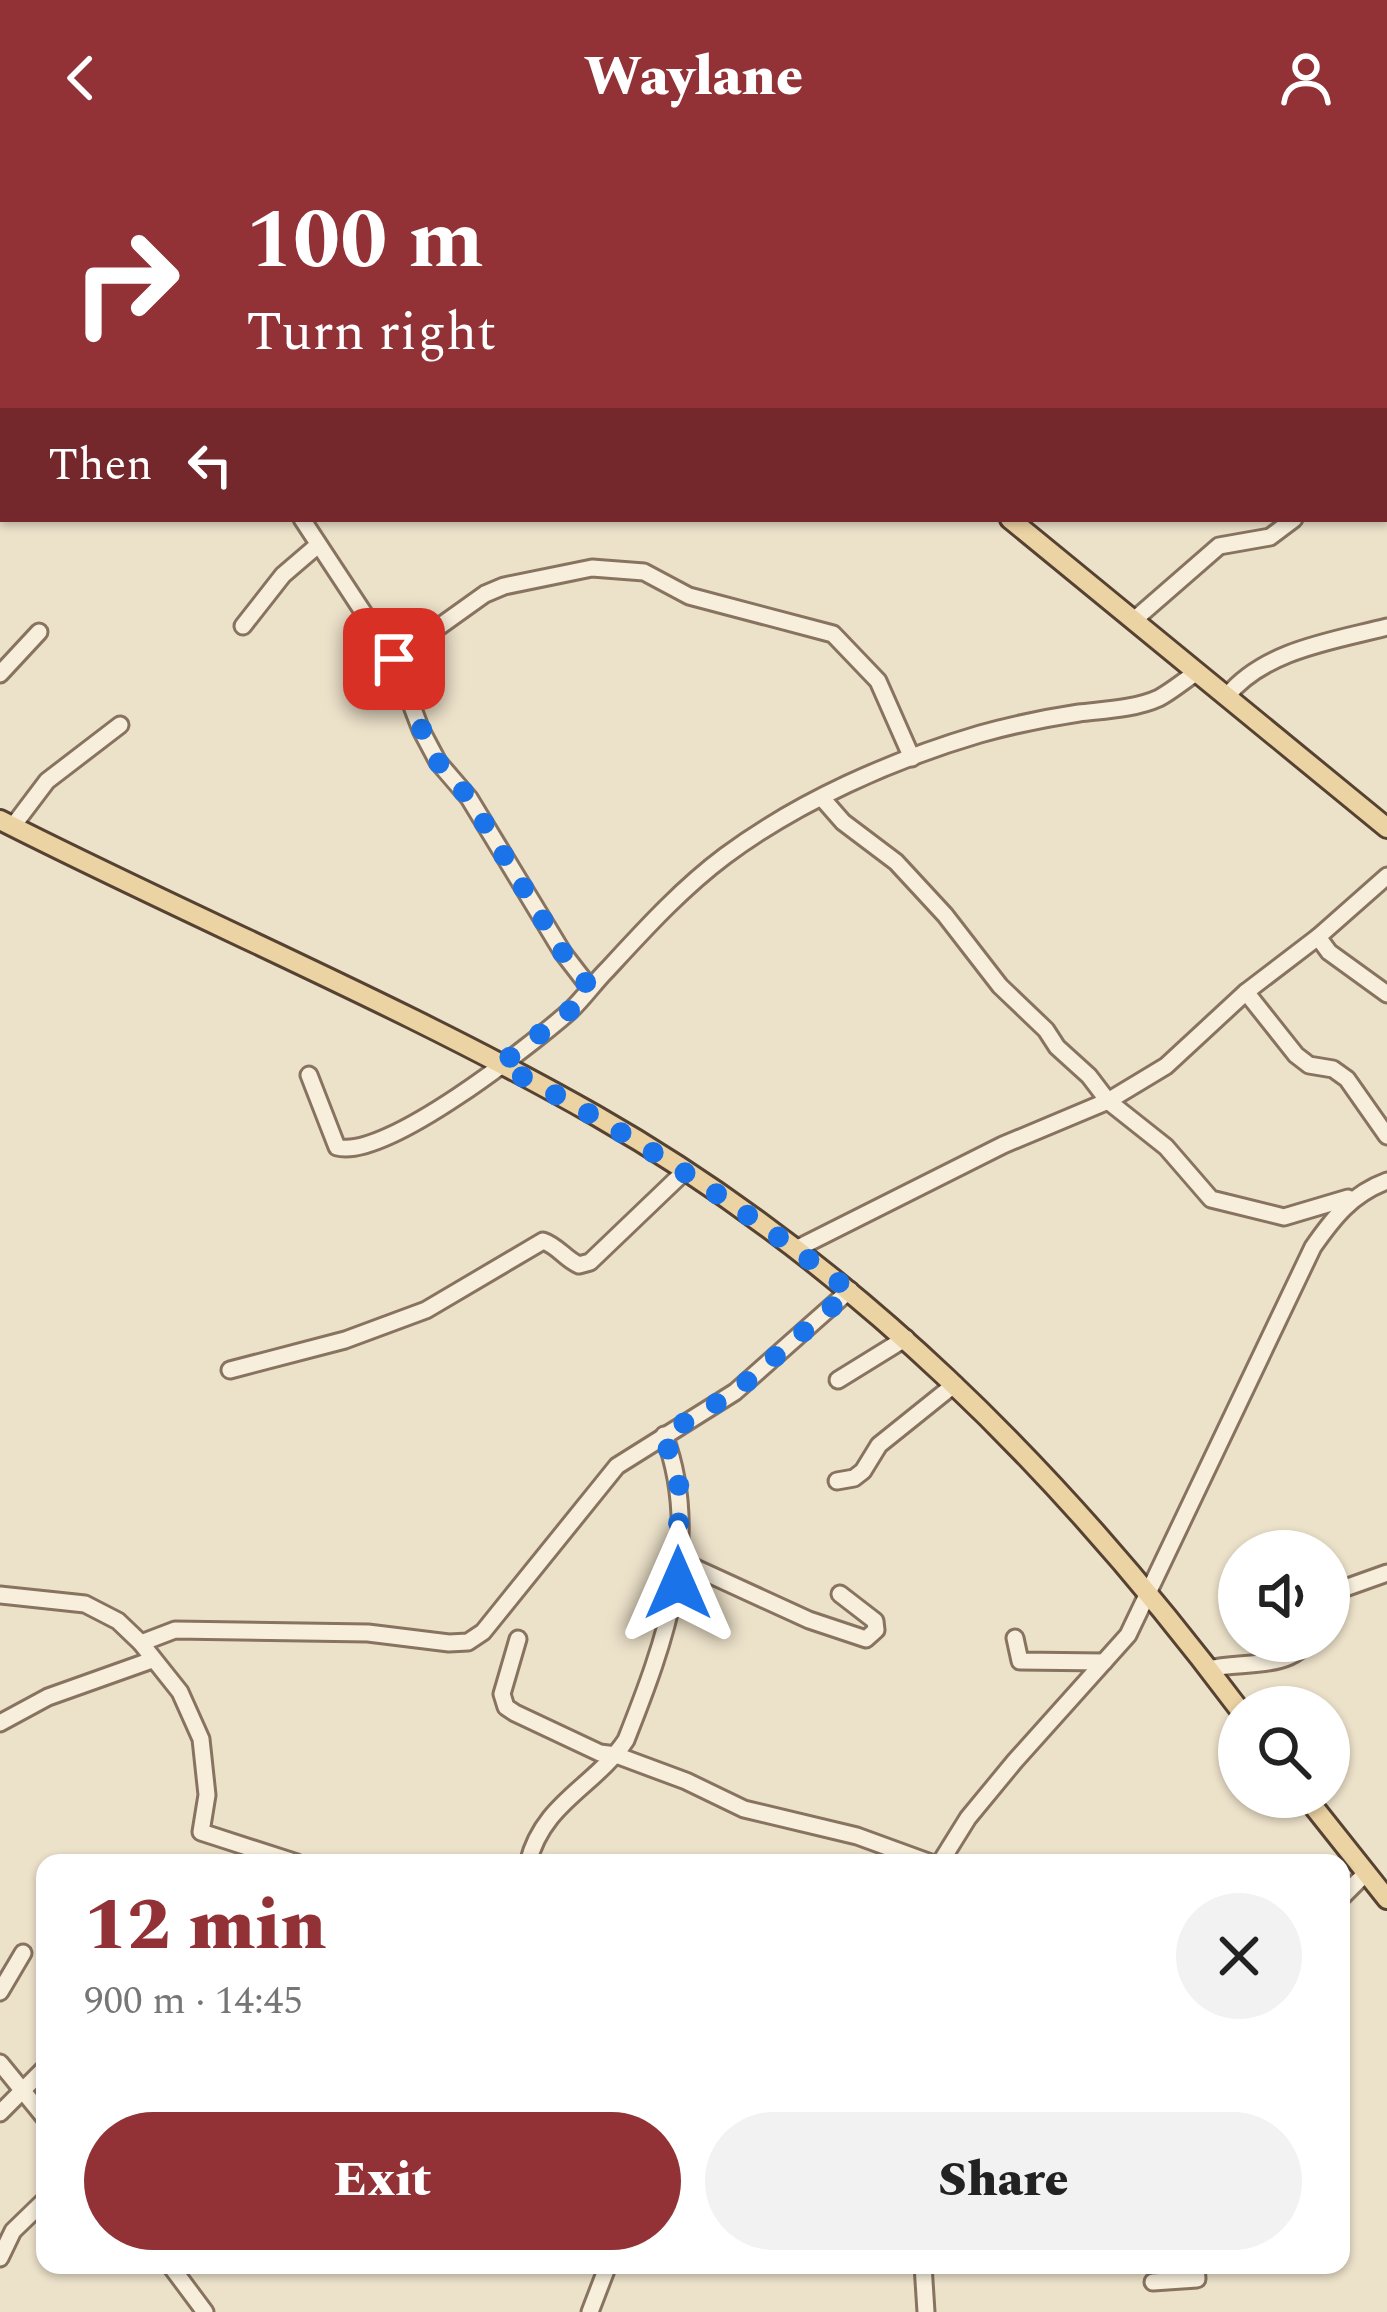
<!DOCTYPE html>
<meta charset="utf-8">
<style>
:root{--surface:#fff;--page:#f2f2f2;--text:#222;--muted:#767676;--accent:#923236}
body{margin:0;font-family:Spectral,serif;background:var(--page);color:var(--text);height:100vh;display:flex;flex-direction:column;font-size:45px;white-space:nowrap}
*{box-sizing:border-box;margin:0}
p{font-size:39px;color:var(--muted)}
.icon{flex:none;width:66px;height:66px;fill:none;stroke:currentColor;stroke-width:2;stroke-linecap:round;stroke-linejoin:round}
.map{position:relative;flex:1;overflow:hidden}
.side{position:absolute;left:36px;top:1698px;width:1314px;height:420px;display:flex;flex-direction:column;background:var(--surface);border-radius:24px;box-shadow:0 3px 9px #0004}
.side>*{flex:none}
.hud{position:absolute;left:0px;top:0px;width:1389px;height:366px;box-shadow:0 3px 9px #0004;background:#923236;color:#fff;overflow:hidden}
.controls{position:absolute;left:1218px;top:1374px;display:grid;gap:24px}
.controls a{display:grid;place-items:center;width:132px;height:132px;border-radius:50%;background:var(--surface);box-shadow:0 3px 9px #0004;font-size:60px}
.pin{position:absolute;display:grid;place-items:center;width:102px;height:102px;color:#fff;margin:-51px;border-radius:24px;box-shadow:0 6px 18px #0006}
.me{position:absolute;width:132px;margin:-66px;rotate:0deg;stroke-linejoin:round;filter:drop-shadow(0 0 9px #0008)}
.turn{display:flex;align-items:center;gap:42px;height:252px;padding:0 48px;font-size:54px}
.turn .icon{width:156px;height:156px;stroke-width:2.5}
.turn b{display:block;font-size:84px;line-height:102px}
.then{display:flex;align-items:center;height:114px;padding:0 48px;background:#0003;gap:24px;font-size:45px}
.round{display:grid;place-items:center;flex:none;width:126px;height:126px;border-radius:63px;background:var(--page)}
.head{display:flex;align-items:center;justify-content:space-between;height:204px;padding:0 48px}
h1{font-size:72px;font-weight:800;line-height:90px;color:var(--accent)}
.action{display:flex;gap:24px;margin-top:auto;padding:24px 48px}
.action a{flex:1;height:138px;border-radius:72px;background:var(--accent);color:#fff;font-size:48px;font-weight:800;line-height:138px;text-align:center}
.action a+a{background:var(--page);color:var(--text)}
header{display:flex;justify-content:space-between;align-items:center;height:156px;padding:0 48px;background:var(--accent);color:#fff;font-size:54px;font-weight:800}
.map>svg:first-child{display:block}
</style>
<header><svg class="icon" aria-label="back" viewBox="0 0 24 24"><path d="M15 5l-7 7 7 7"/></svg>Waylane<svg class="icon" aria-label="person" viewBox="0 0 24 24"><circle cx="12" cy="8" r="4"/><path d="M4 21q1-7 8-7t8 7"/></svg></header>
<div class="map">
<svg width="1387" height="2156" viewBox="0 0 1387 2156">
<rect width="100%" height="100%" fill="#ece1c9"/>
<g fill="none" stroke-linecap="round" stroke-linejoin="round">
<g stroke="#87735f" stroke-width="21">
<g id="minor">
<polyline points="466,3 468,0"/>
<polyline points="619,3 622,0"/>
<polyline points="732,3 734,0"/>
<polyline points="852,3 854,0"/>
<polyline points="0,64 3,65"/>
<polyline points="0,183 3,186"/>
<polyline points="1386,232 1387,230"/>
<polyline points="1386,286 1387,287"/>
<polyline points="0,351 3,349"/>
<polyline points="302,363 394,503 421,574 438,606 469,642 563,797 590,832"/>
<polyline points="1134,464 1219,390 1270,381 1294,363"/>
<polyline points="243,470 283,419 318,389"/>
<polyline points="394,503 485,438 504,430 592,412 644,416 689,440 833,478 878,525 912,602"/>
<polyline points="0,518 39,476"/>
<path d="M1227,540C1265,494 1332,485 1387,471"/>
<polyline points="822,642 843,666 896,706 945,759 1000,830 1046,874 1057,891 1089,920 1108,945 1166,991 1211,1043 1284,1061 1348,1042"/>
<polyline points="13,670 47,625 120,569"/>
<polyline points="1318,781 1329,796 1387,838"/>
<polyline points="1246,836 1296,899 1309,909 1333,913 1347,923 1387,980"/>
<path d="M309,919L337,991C385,1005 532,888 570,855C583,843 594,827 607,814C644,774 681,733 725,700C799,645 892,604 980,578C1012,569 1046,562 1079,557C1104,554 1135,553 1159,542C1172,535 1185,524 1197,516"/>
<polyline points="796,1093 1003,989 1108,945 1166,910 1246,836 1318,781 1387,720"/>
<path d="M230,1214L345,1184L426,1154L543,1085C558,1090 565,1103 579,1109L590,1106L684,1016"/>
<polyline points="838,1224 906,1182"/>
<polyline points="837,1325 854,1322 863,1315 879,1289 955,1228"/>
<polyline points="678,1404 809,1464 866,1483 876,1474 875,1465 840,1438"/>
<polyline points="0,1439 85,1448 118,1465 141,1487 180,1536 201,1583 207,1639 201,1676 297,1707"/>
<polyline points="1329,1443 1345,1432 1387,1417"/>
<polyline points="1015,1482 1020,1505 1104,1506"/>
<polyline points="518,1483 502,1538 506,1551 515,1557 600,1597 616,1599 686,1625 744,1653 857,1680 931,1707"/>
<polyline points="141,1487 175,1474 368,1477 449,1487 468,1486 483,1476 617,1310 735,1236 850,1134"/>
<path d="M1209,1513C1239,1505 1291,1514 1307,1485"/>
<polyline points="0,1567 48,1541 152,1504"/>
<path d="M528,1707C543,1646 595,1631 626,1584C665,1486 703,1382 664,1279"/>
<path d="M940,1707L968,1662L1015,1605L1128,1479L1313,1091C1334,1061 1352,1038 1387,1025"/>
<polyline points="1341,1742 1366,1717"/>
<polyline points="0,1836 23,1797"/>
<polyline points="0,1907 45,1962"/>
<polyline points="0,1957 45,1912"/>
<polyline points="0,2102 13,2075 45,2044"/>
<polyline points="170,2109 205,2156"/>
<polyline points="923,2109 926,2156"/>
<polyline points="1153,2126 1197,2123 1196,2109"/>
<polyline points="590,2156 608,2109"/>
</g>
</g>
<g stroke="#564232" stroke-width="24">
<g id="major">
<polyline points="564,0 568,3"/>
<polyline points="0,5 2,0"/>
<polyline points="1010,363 1387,672"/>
<path d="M0,664C197,764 403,850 595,959C853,1106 1062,1317 1239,1553"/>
<polyline points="1306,1641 1387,1743"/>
</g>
</g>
<use href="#minor" stroke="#f7eedc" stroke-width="15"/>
<use href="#major" stroke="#ecd3a4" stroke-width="18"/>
</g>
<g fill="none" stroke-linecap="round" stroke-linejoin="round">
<path stroke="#1a73e8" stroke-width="21" stroke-dasharray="0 37.8" d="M394,503L422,574L438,606L469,642L563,797L590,832L573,852L500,909C624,973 740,1049 850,1135L735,1236L664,1279L679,1330L678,1427"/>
</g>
</svg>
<div class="controls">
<a><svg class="icon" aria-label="sound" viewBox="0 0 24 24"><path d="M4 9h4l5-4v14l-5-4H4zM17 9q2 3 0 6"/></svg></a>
<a><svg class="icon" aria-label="search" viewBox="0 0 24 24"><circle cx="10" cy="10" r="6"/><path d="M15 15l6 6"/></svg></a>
</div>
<div class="pin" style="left:394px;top:503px;background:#d93025"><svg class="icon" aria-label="arrive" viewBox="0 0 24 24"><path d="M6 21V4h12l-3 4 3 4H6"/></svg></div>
<svg class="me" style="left:678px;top:1427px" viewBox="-20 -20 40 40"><path d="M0-17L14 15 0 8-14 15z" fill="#1a73e8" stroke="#fff" stroke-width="4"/></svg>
<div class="hud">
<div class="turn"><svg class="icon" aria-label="right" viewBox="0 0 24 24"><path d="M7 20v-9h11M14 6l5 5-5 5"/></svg><div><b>100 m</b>Turn right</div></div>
<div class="then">Then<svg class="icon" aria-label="left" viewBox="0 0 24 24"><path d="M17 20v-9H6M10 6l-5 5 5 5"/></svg></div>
</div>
<section class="side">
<div class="head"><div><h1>12 min</h1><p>900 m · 14:45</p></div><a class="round"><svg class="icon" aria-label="close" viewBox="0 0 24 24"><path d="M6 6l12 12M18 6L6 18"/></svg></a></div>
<div class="action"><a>Exit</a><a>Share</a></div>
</section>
</div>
